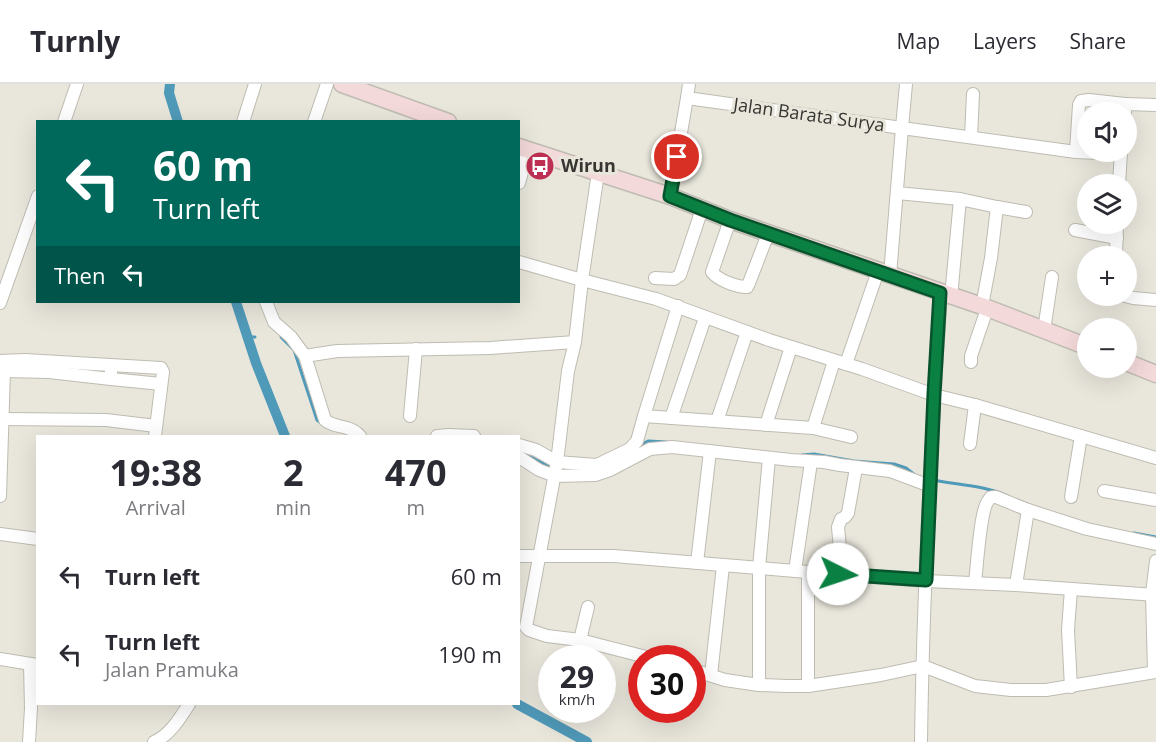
<!DOCTYPE html>
<meta charset="utf-8">
<style>
:root{--surface:#fff;--page:#f7f7f7;--text:#2b2b33;--muted:#7c7c81;--line:#e1e1e2}
body{margin:0;font-family:"Open Sans",sans-serif;background:var(--page);color:var(--text);height:100vh;display:flex;flex-direction:column;font-size:22px;white-space:nowrap}
*{box-sizing:border-box;margin:0}
p{font-size:20px;color:var(--muted)}
.icon{flex:none;width:33px;height:33px;fill:none;stroke:currentColor;stroke-width:2;stroke-linecap:round;stroke-linejoin:round}
.map{position:relative;flex:1;overflow:hidden}
.panel{position:absolute;left:36px;top:351px;width:484px;height:270px;display:flex;flex-direction:column;background:var(--surface);border-radius:0px;box-shadow:0 6px 24px #0002}
.panel>*{flex:none}
.guide{position:absolute;left:36px;top:36px;width:484px;height:183px;border-radius:0px;box-shadow:0 6px 24px #0002;background:#00695c;color:#fff;overflow:hidden}
.tools{position:absolute;left:1077px;top:18px;display:grid;gap:12px}
.tools a{display:grid;place-items:center;width:60px;height:60px;border-radius:50%;background:var(--surface);box-shadow:0 6px 24px #0002;font-size:30px}
.speed{position:absolute;left:538px;top:561px;display:flex;gap:12px;font-size:30px;font-weight:700;text-align:center}
.speed>*{display:grid;place-content:center;width:78px;height:78px;border-radius:50%;background:var(--surface);box-shadow:0 6px 24px #0002;line-height:1}
.speed small{font-size:15px;font-weight:400}
.speed .limit{border:9px solid #d22;background:#fff;color:#111}
.pin{position:absolute;display:grid;place-items:center;width:51px;height:51px;color:#fff;margin:-26px;border:3px solid #fff;border-radius:50%;box-shadow:0 2px 6px #0007}
.me{position:absolute;width:66px;margin:-33px;rotate:94deg;stroke-linejoin:round;filter:drop-shadow(0 0 4px #0008)}
.turn{display:flex;align-items:center;gap:21px;height:126px;padding:0 18px;font-size:27px}
.turn .icon{width:78px;height:78px;stroke-width:2.5}
.turn b{display:block;font-size:42px;line-height:51px}
.then{display:flex;align-items:center;height:57px;padding:0 18px;background:#0003;gap:12px;font-size:22px}
.eta{display:flex;justify-content:space-evenly;align-items:center;height:102px;text-align:center}
.eta b{font-size:36px;font-weight:700;line-height:42px}
ul{padding:0;list-style:none}
li{display:flex;align-items:center;gap:18px;height:78px;padding:0 18px}
li div{flex:1}
li b{display:block;font-size:22px}
li em{font-style:normal}
header{display:flex;align-items:center;gap:36px;box-sizing:border-box;height:84px;padding:0 30px;background:var(--surface);border-bottom:2px solid var(--line)}
header strong{font-size:28px}
nav{display:flex;gap:33px;margin-inline-start:auto;font-size:21px}
.map>svg:first-child{display:block}
</style>
<header>
<strong>Turnly</strong>
<nav><a>Map</a><a>Layers</a><a>Share</a></nav>
</header>
<div class="map">
<svg width="1156" height="658" viewBox="0 0 1156 658">
<rect width="100%" height="100%" fill="#e9e7dc"/>
<g fill="none" stroke-linecap="round" stroke-linejoin="round">
<g stroke="#509ab9" stroke-width="3">
<polyline points="247,253 255,253"/>
<polyline points="281,253 294,266 317,336 321,339"/>
<polyline points="639,362 648,357 667,358"/>
<polyline points="521,368 552,384"/>
<polyline points="802,371 814,370 854,377 894,380 906,384 915,391"/>
<path d="M933,396C958,401 984,401 1008,412"/>
<polyline points="1134,449 1156,453"/>
</g>
<g stroke="#509ab9" stroke-width="10">
<polyline points="170,0 169,9 178,38"/>
<polyline points="236,218 256,279 285,352"/>
<polyline points="517,620 587,658"/>
</g>
<g stroke="#bebcb2" stroke-width="14">
<g id="street">
<polyline points="689,0 687,14 902,44 906,0"/>
<polyline points="1125,28 1125,20 1156,21"/>
<polyline points="64,38 77,0"/>
<polyline points="243,38 255,0"/>
<polyline points="314,38 327,0"/>
<polyline points="971,53 973,10"/>
<polyline points="1076,68 1079,21 1081,17 1089,16 1125,20"/>
<polyline points="598,89 582,196 575,258 568,287 557,378 526,543 529,546 547,552 580,556 650,574"/>
<polyline points="519,99 528,66"/>
<polyline points="1119,100 1121,68"/>
<polyline points="897,109 960,115 997,123 1026,128"/>
<polyline points="670,112 687,14"/>
<path d="M730,136L712,188C718,196 736,203 747,203L749,199L768,150"/>
<polyline points="1075,146 1117,154"/>
<polyline points="1116,172 1117,140"/>
<polyline points="519,178 582,196 656,215 769,256 862,285 934,311 975,321 1156,374"/>
<polyline points="890,191 902,44 1076,68 1121,70"/>
<polyline points="655,194 674,195 680,191 702,125"/>
<polyline points="1125,212 1133,214 1156,216"/>
<polyline points="951,213 960,115"/>
<polyline points="266,218 274,238 291,253 305,272"/>
<polyline points="0,219 38,112"/>
<polyline points="678,222 644,332 813,344 851,353"/>
<polyline points="982,222 991,174 997,123"/>
<polyline points="1044,246 1052,193"/>
<polyline points="0,277 25,276 161,284 163,288 155,352"/>
<polyline points="971,278 971,272 987,225"/>
<polyline points="846,280 878,187"/>
<polyline points="4,281 4,287 49,288 111,295"/>
<polyline points="111,287 111,295 161,300"/>
<polyline points="0,288 4,287 0,412"/>
<polyline points="410,332 416,265"/>
<polyline points="671,334 705,234"/>
<polyline points="3,335 106,336 156,342"/>
<polyline points="717,337 747,248"/>
<polyline points="766,341 791,263"/>
<polyline points="813,344 834,277"/>
<path d="M360,352C350,340 335,345 325,336L305,272L337,267L490,264L575,258"/>
<polyline points="437,352 449,351 474,352"/>
<polyline points="970,360 975,321"/>
<polyline points="519,361 536,366 557,378 597,381 630,365 637,357 644,332"/>
<polyline points="519,373 539,386 555,392 595,391 610,386 650,365 672,363 791,376 824,378 840,381 890,387 930,402"/>
<polyline points="1104,407 1156,416"/>
<polyline points="1071,413 1081,352"/>
<polyline points="0,450 38,455"/>
<polyline points="519,472 614,472 808,488 926,497 1016,501 1156,511"/>
<polyline points="697,479 710,367"/>
<polyline points="795,487 811,378"/>
<polyline points="808,488 808,602"/>
<polyline points="838,490 840,465 838,443 841,435 845,433 848,429 856,384"/>
<path d="M975,499C977,483 980,427 988,417C991,412 991,413 996,413L1028,426L1087,445L1156,460"/>
<polyline points="1016,501 1028,426"/>
<polyline points="1071,505 1068,546 1071,603"/>
<polyline points="580,556 588,523"/>
<polyline points="0,575 37,581"/>
<polyline points="693,586 725,596 759,601 787,602 808,602 881,591 923,582 975,602 1011,606 1046,606 1156,588"/>
<polyline points="1154,588 1152,510 1156,477"/>
<polyline points="711,591 723,482"/>
<polyline points="759,601 759,484 769,374"/>
<polyline points="29,658 31,624 30,580"/>
<path d="M154,658C170,651 180,634 189,620"/>
<path d="M921,658C923,508 931,358 941,209"/>
</g>
</g>
<g stroke="#bebcb2" stroke-width="19">
<g id="secondary">
<polyline points="342,0 448,38"/>
<polyline points="519,63 670,112 730,136 982,222 1088,263"/>
<polyline points="1126,278 1156,290"/>
</g>
</g>
<use href="#street" stroke="#fff" stroke-width="12"/>
<use href="#secondary" stroke="#f4d9da" stroke-width="16"/>
</g>
<g fill="none" stroke-linecap="round" stroke-linejoin="round">
<g stroke="#07532c" stroke-width="15">
<polyline id="route" points="677,73 670,112 730,136 940,209 934,310 926,496 838,490"/>
</g>
<use href="#route" stroke="#0b8043" stroke-width="10"/>
</g>
<defs>
<g id="bus-disc" transform="scale(1.5)"><circle r="9.5" fill="#bf2f53" stroke="#e9e7dc"/><path d="M-5-6H5V4H4V6H2V4H-2V6H-4V4H-5ZM-3.5-4V0h7V-4ZM-3.5 1.2v1.5H-2V1.2ZM2 1.2v1.5H3.5V1.2Z" fill="#fff"/></g>
</defs>
<g fill-rule="evenodd">
<use href="#bus-disc" x="540" y="82"/>
</g>
<g text-anchor="middle" stroke-width="6" stroke-linejoin="round" paint-order="stroke">
<g font-size="18" fill="#363531" stroke="#e9e7dc">
<text transform="translate(809 31) rotate(8)" y="6">Jalan Barata Surya</text>
</g>
<g font-size="18" font-weight="bold" fill="#363531" stroke="#e9e7dc" text-anchor="start">
<text x="561" y="88">Wirun</text>
</g>
</g>
</svg>
<div class="tools">
<a><svg class="icon" aria-label="sound" viewBox="0 0 24 24"><path d="M4 9h4l5-4v14l-5-4H4zM17 9q2 3 0 6"/></svg></a>
<a><svg class="icon" aria-label="layers" viewBox="0 0 24 24"><path d="M12 4l9 5-9 5-9-5zM3 14l9 5 9-5"/></svg></a>
<a>+</a>
<a>−</a>
</div>
<div class="speed"><div>29<small>km/h</small></div><div class="limit">30</div></div>
<div class="pin" style="left:677px;top:73px;background:#d93025"><svg class="icon" aria-label="arrive" viewBox="0 0 24 24"><path d="M6 21V4h12l-3 4 3 4H6"/></svg></div>
<svg class="me" style="left:838px;top:490px" viewBox="-20 -20 40 40"><circle r="19" fill="#fff"/><path d="M0-13L10 11 0 6-10 11z" fill="#0b8043"/></svg>
<div class="guide">
<div class="turn"><svg class="icon" aria-label="left" viewBox="0 0 24 24"><path d="M17 20v-9H6M10 6l-5 5 5 5"/></svg><div><b>60 m</b>Turn left</div></div>
<div class="then">Then<svg class="icon" aria-label="left" viewBox="0 0 24 24"><path d="M17 20v-9H6M10 6l-5 5 5 5"/></svg></div>
</div>
<section class="panel">
<div class="eta">
<div><b>19:38</b><p>Arrival</p></div>
<div><b>2</b><p>min</p></div>
<div><b>470</b><p>m</p></div>
</div>
<ul>
<li><svg class="icon" aria-label="left" viewBox="0 0 24 24"><path d="M17 20v-9H6M10 6l-5 5 5 5"/></svg><div><b>Turn left</b></div><em>60 m</em></li>
<li><svg class="icon" aria-label="left" viewBox="0 0 24 24"><path d="M17 20v-9H6M10 6l-5 5 5 5"/></svg><div><b>Turn left</b><p>Jalan Pramuka</p></div><em>190 m</em></li>
</ul>
</section>
</div>
